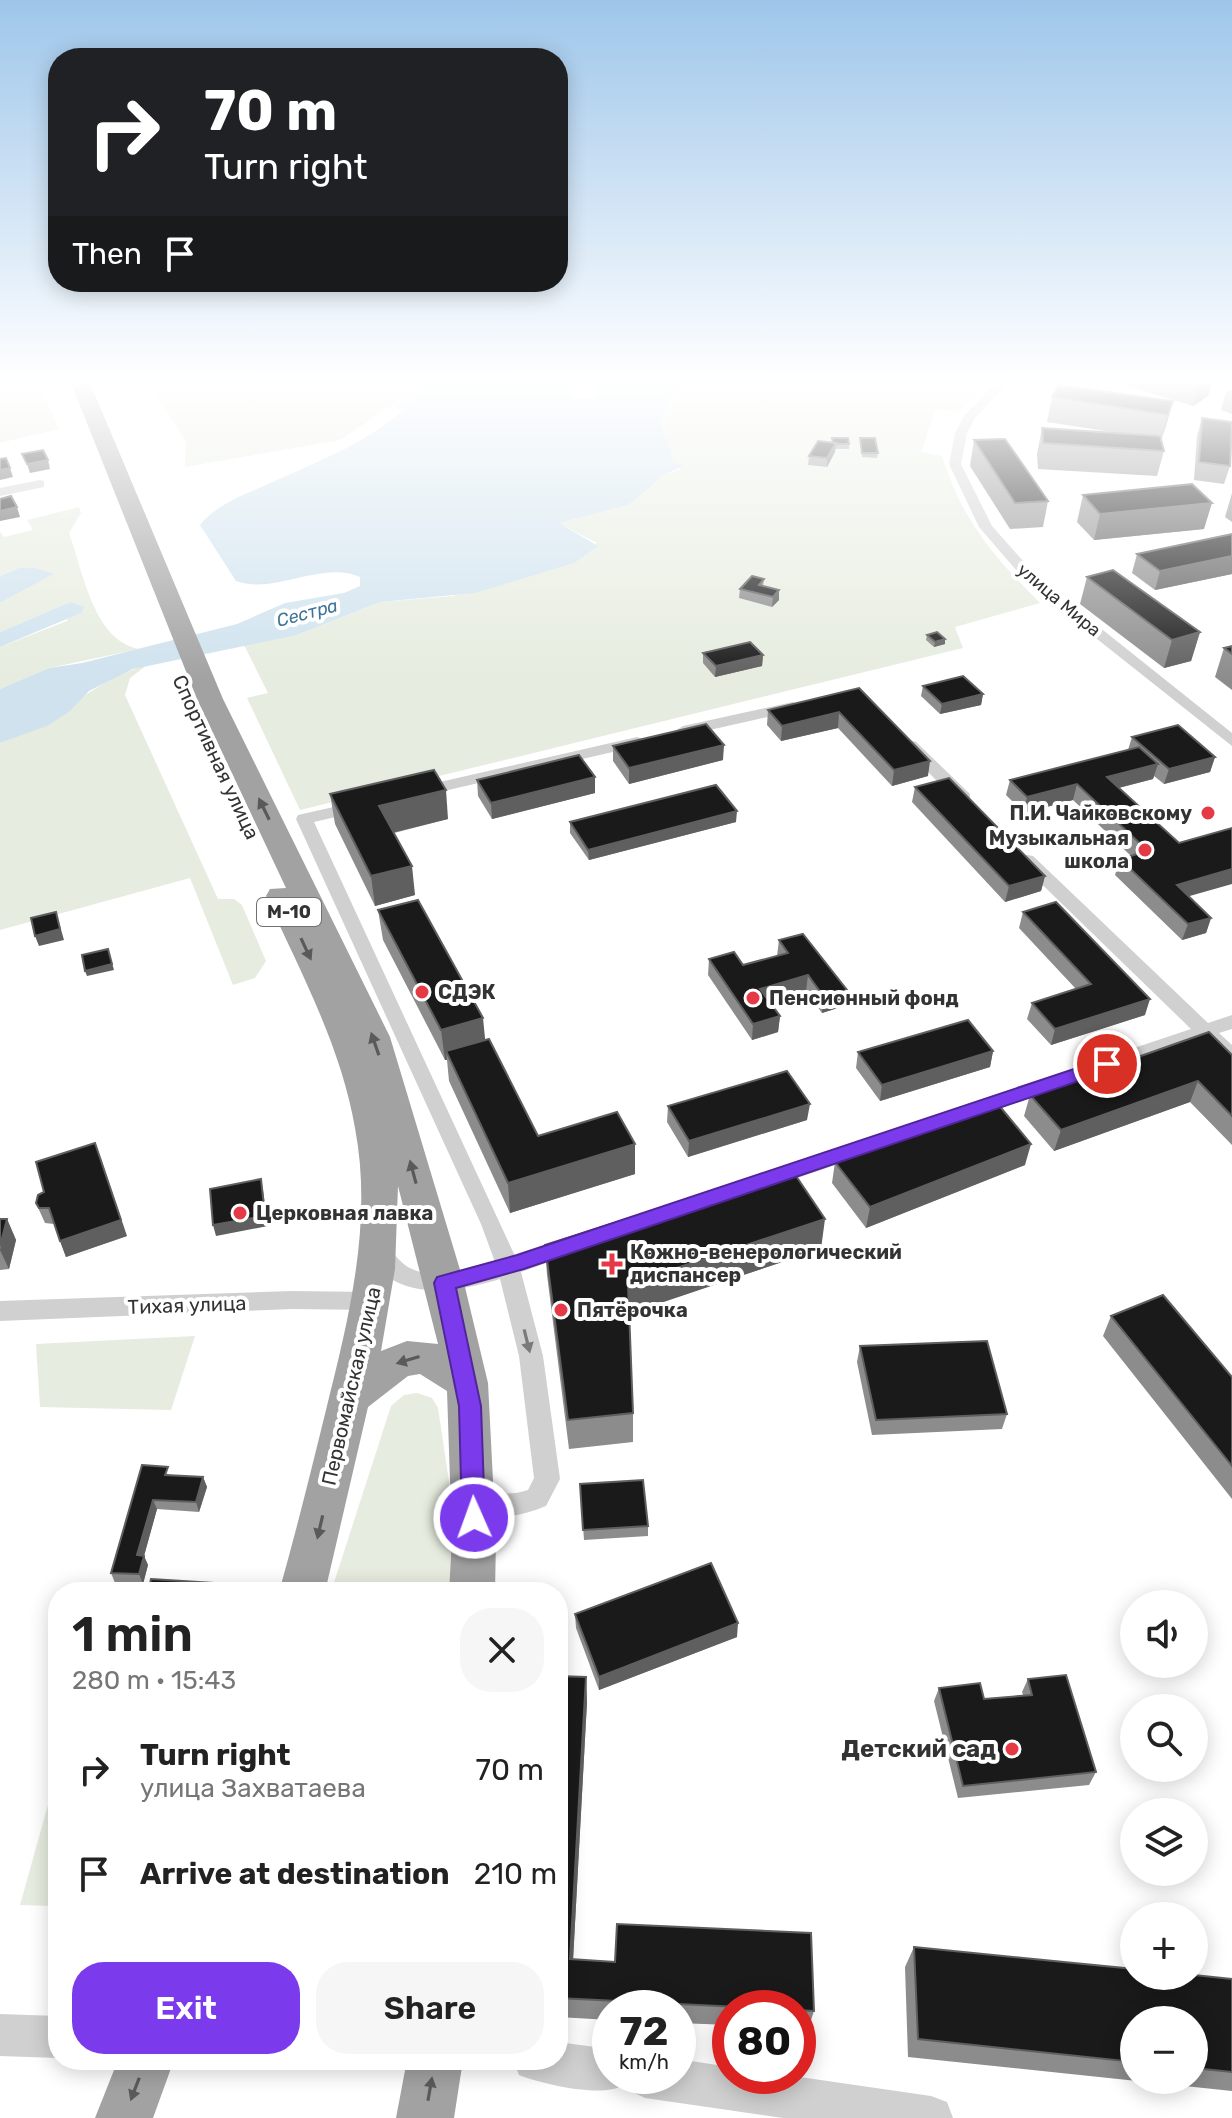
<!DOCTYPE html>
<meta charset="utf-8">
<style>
:root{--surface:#fff;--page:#f6f6f6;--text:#222;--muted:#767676;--accent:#7c3aed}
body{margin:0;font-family:Rubik,sans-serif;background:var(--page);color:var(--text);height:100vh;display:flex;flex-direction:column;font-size:30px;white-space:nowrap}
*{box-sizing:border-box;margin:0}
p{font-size:26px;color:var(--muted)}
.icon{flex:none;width:44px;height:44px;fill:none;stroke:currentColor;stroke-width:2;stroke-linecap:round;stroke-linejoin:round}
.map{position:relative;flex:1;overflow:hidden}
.panel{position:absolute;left:48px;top:1582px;width:520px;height:488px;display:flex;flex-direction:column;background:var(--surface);border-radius:32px;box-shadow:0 4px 20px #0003}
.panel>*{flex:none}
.hud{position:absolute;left:48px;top:48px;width:520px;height:244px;border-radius:32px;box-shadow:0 4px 20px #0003;background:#202124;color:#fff;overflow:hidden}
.buttons{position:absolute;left:1120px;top:1590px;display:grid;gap:16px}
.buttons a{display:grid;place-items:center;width:88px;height:88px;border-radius:50%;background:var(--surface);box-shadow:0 4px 20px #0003;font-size:40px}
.speed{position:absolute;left:592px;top:1990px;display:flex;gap:16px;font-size:40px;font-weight:700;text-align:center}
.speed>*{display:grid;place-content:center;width:104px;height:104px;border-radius:50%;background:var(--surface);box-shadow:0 4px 20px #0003;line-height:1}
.speed small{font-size:20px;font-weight:400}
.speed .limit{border:12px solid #d22;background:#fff;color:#111}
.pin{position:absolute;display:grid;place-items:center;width:68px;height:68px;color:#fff;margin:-34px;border:4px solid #fff;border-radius:50%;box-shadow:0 2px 8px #0007}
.me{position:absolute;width:88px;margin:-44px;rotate:358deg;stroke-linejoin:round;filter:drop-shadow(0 0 6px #0008)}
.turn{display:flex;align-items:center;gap:28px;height:168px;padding:0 24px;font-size:36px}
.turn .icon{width:104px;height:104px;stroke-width:2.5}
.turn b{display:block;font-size:56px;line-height:68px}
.then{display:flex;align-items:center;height:76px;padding:0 24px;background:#0003;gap:16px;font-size:30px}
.round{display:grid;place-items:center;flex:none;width:84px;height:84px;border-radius:32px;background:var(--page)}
.overview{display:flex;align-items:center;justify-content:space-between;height:136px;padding:0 24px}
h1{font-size:48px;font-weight:600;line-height:60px}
.action{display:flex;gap:16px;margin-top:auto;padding:16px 24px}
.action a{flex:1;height:92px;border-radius:32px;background:var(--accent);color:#fff;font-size:32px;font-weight:600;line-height:92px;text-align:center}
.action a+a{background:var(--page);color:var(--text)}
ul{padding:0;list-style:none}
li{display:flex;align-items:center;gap:24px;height:104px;padding:0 24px}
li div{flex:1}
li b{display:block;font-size:30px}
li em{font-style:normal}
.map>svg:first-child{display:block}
</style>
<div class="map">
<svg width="1232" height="2118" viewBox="0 0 1232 2118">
<rect width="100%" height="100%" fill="#fff"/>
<g fill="#e6ecdf">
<polygon points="0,383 39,383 59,429 0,443"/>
<polygon points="149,383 429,383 404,412 392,405 340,440 185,467 186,442"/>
<path d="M685,383H989L957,412L936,409L921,452L942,456C962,520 993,556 1040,603L955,627L963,648L300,810L247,698L268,693L244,645L297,635L380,602L453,596L597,543L558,523L629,505L663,476L681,469L674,463L661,421L676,388Z"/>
<path d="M79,507L81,513L69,533C83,571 93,640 139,649L49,668L0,689V647L67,621L70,602L0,632V603L54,574L19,568L0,576V532L4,537L33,530L27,520Z"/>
<path d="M147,665L130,678L125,695L218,899H234L242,905L266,961L255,978L233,985L190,878L0,930V743C54,725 91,681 147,665Z"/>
<polygon points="195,1336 171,1410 40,1407 36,1344"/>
<polygon points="417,1393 432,1398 438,1408 457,1535 456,1592 331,1592 391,1406 404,1395"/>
<polygon points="58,1769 58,1888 53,1906 20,1905"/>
</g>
<g fill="#cfe2ee">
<path d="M429,383H575L579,385L564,388C571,400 583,402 595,396L599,383H685L676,389L661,422L674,463L685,465L663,476L629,505L559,523L598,546L574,563L475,593L380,602L297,635L133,669L89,691L70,711L49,725L0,743V689L49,668L82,663L237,624L285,603L344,593L360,586V577C321,560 276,595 236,581L200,525C215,505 246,494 268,484C326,458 389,435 429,383Z"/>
<polygon points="19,568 35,568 54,574 0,603 0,576"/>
<polygon points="70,602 84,607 81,613 0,647 0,632"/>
</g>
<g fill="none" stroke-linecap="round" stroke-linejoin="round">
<g fill="#d0d0d0" fill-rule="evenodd">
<polygon points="996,383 1008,383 975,418 967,433 961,464 992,526 1039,579 1232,733 1232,746 1029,585 979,527 949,464 955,433 964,416"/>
<polygon points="40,480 44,481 44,487 0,496 0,488"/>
<polygon points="793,702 801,707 798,710 683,736 675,731 683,726"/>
<polygon points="637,737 643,739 643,745 418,797 410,792 418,787"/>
<polygon points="910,740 916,742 970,794 970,802 958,802 904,748 904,742"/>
<path d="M360,801L368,806L366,810L314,822L515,1256L569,1237L577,1240L580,1246L577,1252L521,1272L543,1356L560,1479L546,1506C521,1516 475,1529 460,1497L464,1489L473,1485C493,1493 506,1497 528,1490L534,1478L519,1356L500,1279C454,1293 393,1303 367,1252L370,1246C390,1239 395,1262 412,1269C436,1280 471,1269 495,1262L481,1224L296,819L298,815Z"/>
<polygon points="1027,855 1033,856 1208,1023 1232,1015 1232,1029 1219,1033 1232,1045 1232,1064 1225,1062 1202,1039 774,1186 758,1186 755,1180 758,1174 1191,1029 1021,864 1018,860 1021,856"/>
<polygon points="292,1291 373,1292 381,1294 385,1301 381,1308 373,1310 292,1309 0,1321 0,1301"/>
</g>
<g fill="#d0d0d0" fill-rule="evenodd">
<polygon points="0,2014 58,2016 58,2058 0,2056"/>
<path d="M558,2042L610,2049V2076H678V2059L730,2067V2076H793L931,2096L947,2102L953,2118H783L645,2098L630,2091L626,2083C609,2100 541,2084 519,2075L513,2060H558Z"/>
</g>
<g fill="#a2a2a2" fill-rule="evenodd">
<path d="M71,383H90L223,699L390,1037L464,1283L488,1383L496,1539L495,1592H449L452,1539L447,1391L420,1374L408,1376L368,1407L325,1592H279C296,1532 311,1471 326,1410C349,1317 373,1223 355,1128C341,1046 300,971 266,896L270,889L286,888L197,699ZM398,1186L438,1344L407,1341L381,1351L395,1269Z"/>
<polygon points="118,2060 174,2060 153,2118 95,2118"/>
<polygon points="407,2060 463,2060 454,2118 396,2118"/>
</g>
</g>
<g fill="#8c8c8c" fill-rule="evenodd">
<polygon points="1118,383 1212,383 1208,396 1193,406"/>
<polygon points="1232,390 1232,414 1221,410 1226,392"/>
<polygon points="1052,397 1173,401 1166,426 1161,440 1164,451 1157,476 1038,469 1037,454 1042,428 1118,433 1047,422"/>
<polygon points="1202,418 1230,466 1224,484 1194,480 1197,436"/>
<polygon points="832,438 849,444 849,449 835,449 835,452 827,467 808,465 809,456 832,442"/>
<polygon points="860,438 878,453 877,458 862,457"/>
<polygon points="974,440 1048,501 1043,527 1010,529 970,466"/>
<polygon points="1232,493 1232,522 1225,517"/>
<polygon points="1083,495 1204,529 1094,540 1077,522"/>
<polygon points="1232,534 1232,574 1155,590 1132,573 1137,554"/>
<polygon points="1087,577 1200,632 1191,661 1164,668 1080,604"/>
<polygon points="764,579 763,586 779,600 772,607 739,598 740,589"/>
<polygon points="927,635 945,639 945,644 934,647 926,640"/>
<polygon points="1232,646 1232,690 1215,677 1224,648"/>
<polygon points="703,653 763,655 762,666 715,677 703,663"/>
<polygon points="923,686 983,694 981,705 940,714 921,696"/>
<polygon points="859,688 928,776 892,786 838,728 781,741 767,725 768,710"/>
<polygon points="1132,737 1215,757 1210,772 1164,784 1154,776 1153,779 1119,788 1188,896 1211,918 1206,933 1182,940 1115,875 1120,859 1131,856 1073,800 1024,813 1006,795 1010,780 1128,750"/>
<polygon points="613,746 723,760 629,784 613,761"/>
<polygon points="595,777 595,793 492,819 478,796 477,780"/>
<polygon points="915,787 1045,876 1041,891 1005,902 912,802"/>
<polygon points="330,794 448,819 394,833 415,895 375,906 335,824"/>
<polygon points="570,822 736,822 589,860 570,833"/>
<polygon points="378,910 485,1040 538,1136 635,1144 635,1174 510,1213 449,1081 447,1060 445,1060 383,940"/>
<polygon points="1023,912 1145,1015 1051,1045 1027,1019 1032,1003 1076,989 1019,928"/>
<polygon points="779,940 844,1006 822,1013 806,991 769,1002 780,1016 778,1032 752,1040 708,975 709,959 743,965 777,956"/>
<polygon points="993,1051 990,1067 880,1101 856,1068 858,1052"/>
<polygon points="1232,1055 1232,1145 1190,1102 1054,1151 1024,1116 1030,1095"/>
<polygon points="668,1106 807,1120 688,1157 667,1122"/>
<polygon points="835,1162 1025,1165 866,1228 832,1183"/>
<polygon points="36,1203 127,1236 66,1257 54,1224 45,1223"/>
<polygon points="0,1219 7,1219 16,1240 9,1269 0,1270"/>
<polygon points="545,1245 821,1249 629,1313 633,1413 633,1442 569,1449 547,1275"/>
<polygon points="1111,1316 1232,1377 1232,1499 1103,1336"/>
<polygon points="860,1346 1007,1414 1002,1429 872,1435 857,1362"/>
<polygon points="142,1465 171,1475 203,1477 207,1487 199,1512 157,1509 144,1556 148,1565 143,1584 115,1583 111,1573"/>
<polygon points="580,1484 648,1526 648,1536 584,1540"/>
<polygon points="575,1614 737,1637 599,1690 576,1628"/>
<polygon points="558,1676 586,1677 587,1702 573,1960 814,2011 808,2029 798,2029 798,2008 730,2008 730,2025 678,2023 678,2008 610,2008 610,2020 558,2017"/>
<polygon points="1028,1679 1096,1772 1089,1785 958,1798 934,1701 939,1688 984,1699 1023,1695 1022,1692"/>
<path d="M914,1947L1232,1979V2091L908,2057L905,1967ZM1134,2020H1194V2080H1134Z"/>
</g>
<g fill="#5f5f5f">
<polygon points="1199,383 1212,383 1208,396 1193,406"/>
<polygon points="1173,401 1166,426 1161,440 1168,415"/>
<polygon points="836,443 835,452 827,467 827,458"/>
<polygon points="48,460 50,469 30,473 27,464"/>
<polygon points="10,468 13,477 0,480 0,470"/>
<polygon points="1212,503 1204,529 1094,540 1100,514"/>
<polygon points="17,507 20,517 0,521 0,511"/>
<polygon points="1232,556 1232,574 1155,590 1160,571"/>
<polygon points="779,590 779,600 772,607 773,597"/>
<polygon points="1200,632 1191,661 1164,668 1172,640"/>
<polygon points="945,639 945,644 934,647 935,642"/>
<polygon points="763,655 762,666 715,677 716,666"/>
<polygon points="983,694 981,705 940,714 942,704"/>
<polygon points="839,712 838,728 781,741 782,726"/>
<polygon points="724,745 723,760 629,784 629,768"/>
<polygon points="1215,757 1210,772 1164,784 1169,769"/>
<polygon points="930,761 928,776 892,786 894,770"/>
<polygon points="1158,764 1153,779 1102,792 1107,777"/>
<polygon points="595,777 595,793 492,819 491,803"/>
<polygon points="1077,784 1073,800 1024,813 1027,797"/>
<polygon points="446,790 448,819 383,835 379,806"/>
<polygon points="737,811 736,822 589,860 588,850"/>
<polygon points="412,866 415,895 375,906 371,876"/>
<polygon points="1232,869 1232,884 1172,901 1177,885"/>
<polygon points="1045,876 1041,891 1005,902 1009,886"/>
<polygon points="56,912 64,940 39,946 35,936"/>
<polygon points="1211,918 1206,933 1182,940 1188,924"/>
<polygon points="108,949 114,970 87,976 85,971"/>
<polygon points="808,975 806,991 759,1005 760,989"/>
<polygon points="847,990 844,1006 822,1013 824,997"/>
<polygon points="1150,999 1145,1015 1051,1045 1055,1029"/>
<polygon points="780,1016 778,1032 752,1040 753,1024"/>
<polygon points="483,1018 486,1048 446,1051 447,1060 445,1060 441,1030"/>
<polygon points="993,1051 990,1067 880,1101 882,1085"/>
<polygon points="1198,1081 1190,1102 1054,1151 1061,1130"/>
<polygon points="810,1104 807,1120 688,1157 689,1141"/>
<polygon points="635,1144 635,1174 510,1213 508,1183"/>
<polygon points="1031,1144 1025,1165 866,1228 870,1207"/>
<polygon points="101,1159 127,1236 66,1257 60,1241"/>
<polygon points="261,1179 263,1190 268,1226 216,1236 213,1225"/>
<polygon points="7,1219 16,1240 9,1269 0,1250"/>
<polygon points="825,1219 821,1249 628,1314 628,1284"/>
<polygon points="203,1477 207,1487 199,1512 196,1502"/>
<polygon points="153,1500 157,1509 144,1556 148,1565 143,1584 139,1574 137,1555"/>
<polygon points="738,1623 737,1637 599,1690 599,1677"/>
<polygon points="586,1677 587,1702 572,1979 570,1959"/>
</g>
<g fill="#1a1a1a" stroke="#5f5f5f" stroke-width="2">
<polygon points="1058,385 1173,401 1168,415 1052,397"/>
<polygon points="1202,418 1232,422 1230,466 1199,462"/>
<polygon points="1042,428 1160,436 1164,451 1043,443"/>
<polygon points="832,438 848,438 849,444 835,444 836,443 833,443"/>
<polygon points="860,438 875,438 878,453 862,453"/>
<polygon points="1005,439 1048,501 1015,503 974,440"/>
<polygon points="818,441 836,443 827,458 809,456"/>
<polygon points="43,450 48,460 27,464 22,454"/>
<polygon points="6,458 10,468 0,470 0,459"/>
<polygon points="1192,484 1212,503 1100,514 1083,495"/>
<polygon points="11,496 17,507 0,511 0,499"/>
<polygon points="1232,534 1232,556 1160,571 1137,554"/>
<polygon points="1113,570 1200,632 1172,640 1087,577"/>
<polygon points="752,576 764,579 759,585 779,590 773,597 740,589"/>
<polygon points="937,632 945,639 935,642 927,635"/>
<polygon points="750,642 763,655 716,666 703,653"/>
<polygon points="1232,646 1232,654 1224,648"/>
<polygon points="963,676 983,694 942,704 923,686"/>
<polygon points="859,688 930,761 894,770 839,712 782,726 768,710"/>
<polygon points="706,724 724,745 629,768 613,746"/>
<polygon points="1178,725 1215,757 1169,769 1132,737"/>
<polygon points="1139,747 1158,764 1107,777 1179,843 1232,828 1232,869 1177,885 1211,918 1188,924 1120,859 1148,851 1077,784 1027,797 1010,780"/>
<polygon points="579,755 595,777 491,803 477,780"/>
<polygon points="434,770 446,790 379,806 412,866 371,876 330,794"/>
<polygon points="949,778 1045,876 1009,886 915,787"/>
<polygon points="716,785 737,811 588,850 570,822"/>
<polygon points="418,900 483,1018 441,1030 378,910"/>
<polygon points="1056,902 1150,999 1055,1029 1032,1003 1091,984 1023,912"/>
<polygon points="56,912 60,929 35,936 31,918"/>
<polygon points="803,934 847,990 824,997 808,975 760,989 780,1016 753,1024 709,959 734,952 743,965 788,953 779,940"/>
<polygon points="108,949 112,964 85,971 82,955"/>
<polygon points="968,1020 993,1051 882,1085 858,1052"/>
<polygon points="1209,1032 1232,1055 1232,1116 1198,1081 1061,1130 1030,1095"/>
<polygon points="489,1039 538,1136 617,1112 635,1144 508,1183 446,1051"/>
<polygon points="787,1071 810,1104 689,1141 668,1106"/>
<polygon points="997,1103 1031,1144 870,1207 835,1162"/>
<polygon points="95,1143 121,1220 60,1241 49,1208 39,1208 36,1203 38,1195 44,1192 36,1162"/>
<polygon points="790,1167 825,1219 628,1284 633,1413 568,1420 545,1245"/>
<polygon points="261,1179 265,1216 213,1225 210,1189"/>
<polygon points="0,1219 7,1219 0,1246"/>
<polygon points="1163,1295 1232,1377 1232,1466 1111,1316"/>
<polygon points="987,1341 1007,1414 876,1420 860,1346"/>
<polygon points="142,1465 168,1467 165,1475 203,1477 196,1502 153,1500 137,1555 144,1556 139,1574 111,1573"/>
<polygon points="643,1480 648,1526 583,1530 580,1484"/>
<polygon points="711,1563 738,1623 599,1677 575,1614"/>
<polygon points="151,1579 213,1583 210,1592 148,1592"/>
<polygon points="1066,1675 1096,1772 963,1786 939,1688 980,1683 984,1699 1032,1695 1028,1679"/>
<polygon points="558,1676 586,1677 570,1959 615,1962 617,1924 811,1933 814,2011 798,2010 798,2008 759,2008 558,1998"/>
<polygon points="914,1947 1134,1969 1134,1976 1194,1975 1232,1979 1232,2072 1194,2068 1194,2020 1134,2020 1134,2062 918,2039"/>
</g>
<defs><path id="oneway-solid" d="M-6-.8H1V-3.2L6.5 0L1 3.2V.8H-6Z" transform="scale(2)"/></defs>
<g fill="#5a5a5a">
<use href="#oneway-solid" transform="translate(264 809) rotate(-116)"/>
<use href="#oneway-solid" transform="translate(306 949) rotate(65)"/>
<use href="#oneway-solid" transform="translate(375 1044) rotate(-109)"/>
<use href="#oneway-solid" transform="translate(413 1172) rotate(-105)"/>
<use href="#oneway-solid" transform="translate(408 1360) rotate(163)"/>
<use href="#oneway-solid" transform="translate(320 1527) rotate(103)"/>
<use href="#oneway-solid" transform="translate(135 2089) rotate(111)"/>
<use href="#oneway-solid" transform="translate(430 2089) rotate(-80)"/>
</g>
<use fill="#7a7a7a" href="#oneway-solid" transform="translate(527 1341) rotate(76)"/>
<linearGradient id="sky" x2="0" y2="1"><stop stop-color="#9ec6ea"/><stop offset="0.56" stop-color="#fff"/><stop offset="1" stop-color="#fff" stop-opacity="0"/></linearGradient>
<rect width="1232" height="680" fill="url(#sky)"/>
<polygon fill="#7c3aed" stroke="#51269a" stroke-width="2" points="1107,1058 1114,1060 1114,1069 524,1269 456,1288 481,1406 485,1518 482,1526 474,1529 465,1526 462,1518 459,1406 434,1283 437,1277 517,1255"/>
<g fill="#e63946" stroke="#fff" stroke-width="3">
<circle cx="1208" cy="813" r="8"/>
<circle cx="1145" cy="850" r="8"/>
<circle cx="422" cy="992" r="8"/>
<circle cx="753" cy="998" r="8"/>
<circle cx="240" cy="1213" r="8"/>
<path d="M608 1252h8v8h8v8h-8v8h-8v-8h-8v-8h8z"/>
<circle cx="561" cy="1310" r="8"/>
<circle cx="1012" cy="1749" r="8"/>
</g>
<g text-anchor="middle" stroke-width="8" stroke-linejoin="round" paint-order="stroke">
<g font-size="18" fill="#333" stroke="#fff">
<text transform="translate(1059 600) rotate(40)" y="6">улица Мира</text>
</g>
<g font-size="18" font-style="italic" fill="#3f7597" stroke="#fff">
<text transform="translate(307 613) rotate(-15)" y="6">Сестра</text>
</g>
<rect fill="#fff" stroke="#707070" stroke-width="2" x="257" y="898" width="64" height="28" rx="6"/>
<g font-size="18" font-weight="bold" fill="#333">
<text x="289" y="918">М-10</text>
</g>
<g font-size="20" fill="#333" stroke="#fff">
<text transform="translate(216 757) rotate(65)" y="7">Спортивная улица</text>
<text transform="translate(187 1305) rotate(-2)" y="7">Тихая улица</text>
<text transform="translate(351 1386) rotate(-77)" y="7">Первомайская улица</text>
</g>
<g font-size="20" font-weight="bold" fill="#333" stroke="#fff" text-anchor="start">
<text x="1192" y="820" text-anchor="end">П.И. Чайковскому</text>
<text x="1129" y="845" text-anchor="end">Музыкальная<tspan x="1129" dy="23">школа</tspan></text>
<text x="438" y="999">СДЭК</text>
<text x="769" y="1005">Пенсионный фонд</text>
<text x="256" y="1220">Церковная лавка</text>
<text x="630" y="1259">Кожно-венерологический<tspan x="630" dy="23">диспансер</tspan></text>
<text x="577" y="1317">Пятёрочка</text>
</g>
<g font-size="24" font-weight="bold" fill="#333" stroke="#fff" text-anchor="end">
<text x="996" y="1757">Детский сад</text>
</g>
</g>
</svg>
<div class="buttons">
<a><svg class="icon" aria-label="sound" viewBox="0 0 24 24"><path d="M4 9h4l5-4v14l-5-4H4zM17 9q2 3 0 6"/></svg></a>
<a><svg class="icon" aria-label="search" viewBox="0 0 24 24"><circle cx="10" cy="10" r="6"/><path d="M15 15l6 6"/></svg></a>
<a><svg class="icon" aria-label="layers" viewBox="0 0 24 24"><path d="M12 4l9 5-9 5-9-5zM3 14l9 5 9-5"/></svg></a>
<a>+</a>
<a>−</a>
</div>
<div class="speed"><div>72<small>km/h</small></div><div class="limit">80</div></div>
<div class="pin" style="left:1107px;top:1064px;background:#d93025"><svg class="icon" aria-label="arrive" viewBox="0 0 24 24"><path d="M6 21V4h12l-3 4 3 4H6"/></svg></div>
<svg class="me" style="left:474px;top:1518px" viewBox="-20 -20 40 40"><circle r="17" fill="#7c3aed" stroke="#fff" stroke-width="3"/><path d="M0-11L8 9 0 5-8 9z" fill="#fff"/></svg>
<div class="hud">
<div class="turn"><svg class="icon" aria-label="right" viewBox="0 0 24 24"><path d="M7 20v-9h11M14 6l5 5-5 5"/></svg><div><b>70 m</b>Turn right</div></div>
<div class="then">Then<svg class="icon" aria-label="arrive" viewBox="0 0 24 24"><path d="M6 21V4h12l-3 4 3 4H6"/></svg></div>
</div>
<section class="panel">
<div class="overview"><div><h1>1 min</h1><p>280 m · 15:43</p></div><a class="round"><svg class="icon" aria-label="close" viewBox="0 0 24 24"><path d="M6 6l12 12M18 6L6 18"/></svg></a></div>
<ul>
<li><svg class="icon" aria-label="right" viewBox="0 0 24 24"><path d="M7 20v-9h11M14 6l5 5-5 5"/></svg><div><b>Turn right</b><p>улица Захватаева</p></div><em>70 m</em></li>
<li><svg class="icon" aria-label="arrive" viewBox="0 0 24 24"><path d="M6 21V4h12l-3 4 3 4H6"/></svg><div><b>Arrive at destination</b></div><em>210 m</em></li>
</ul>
<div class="action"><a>Exit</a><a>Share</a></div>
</section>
</div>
